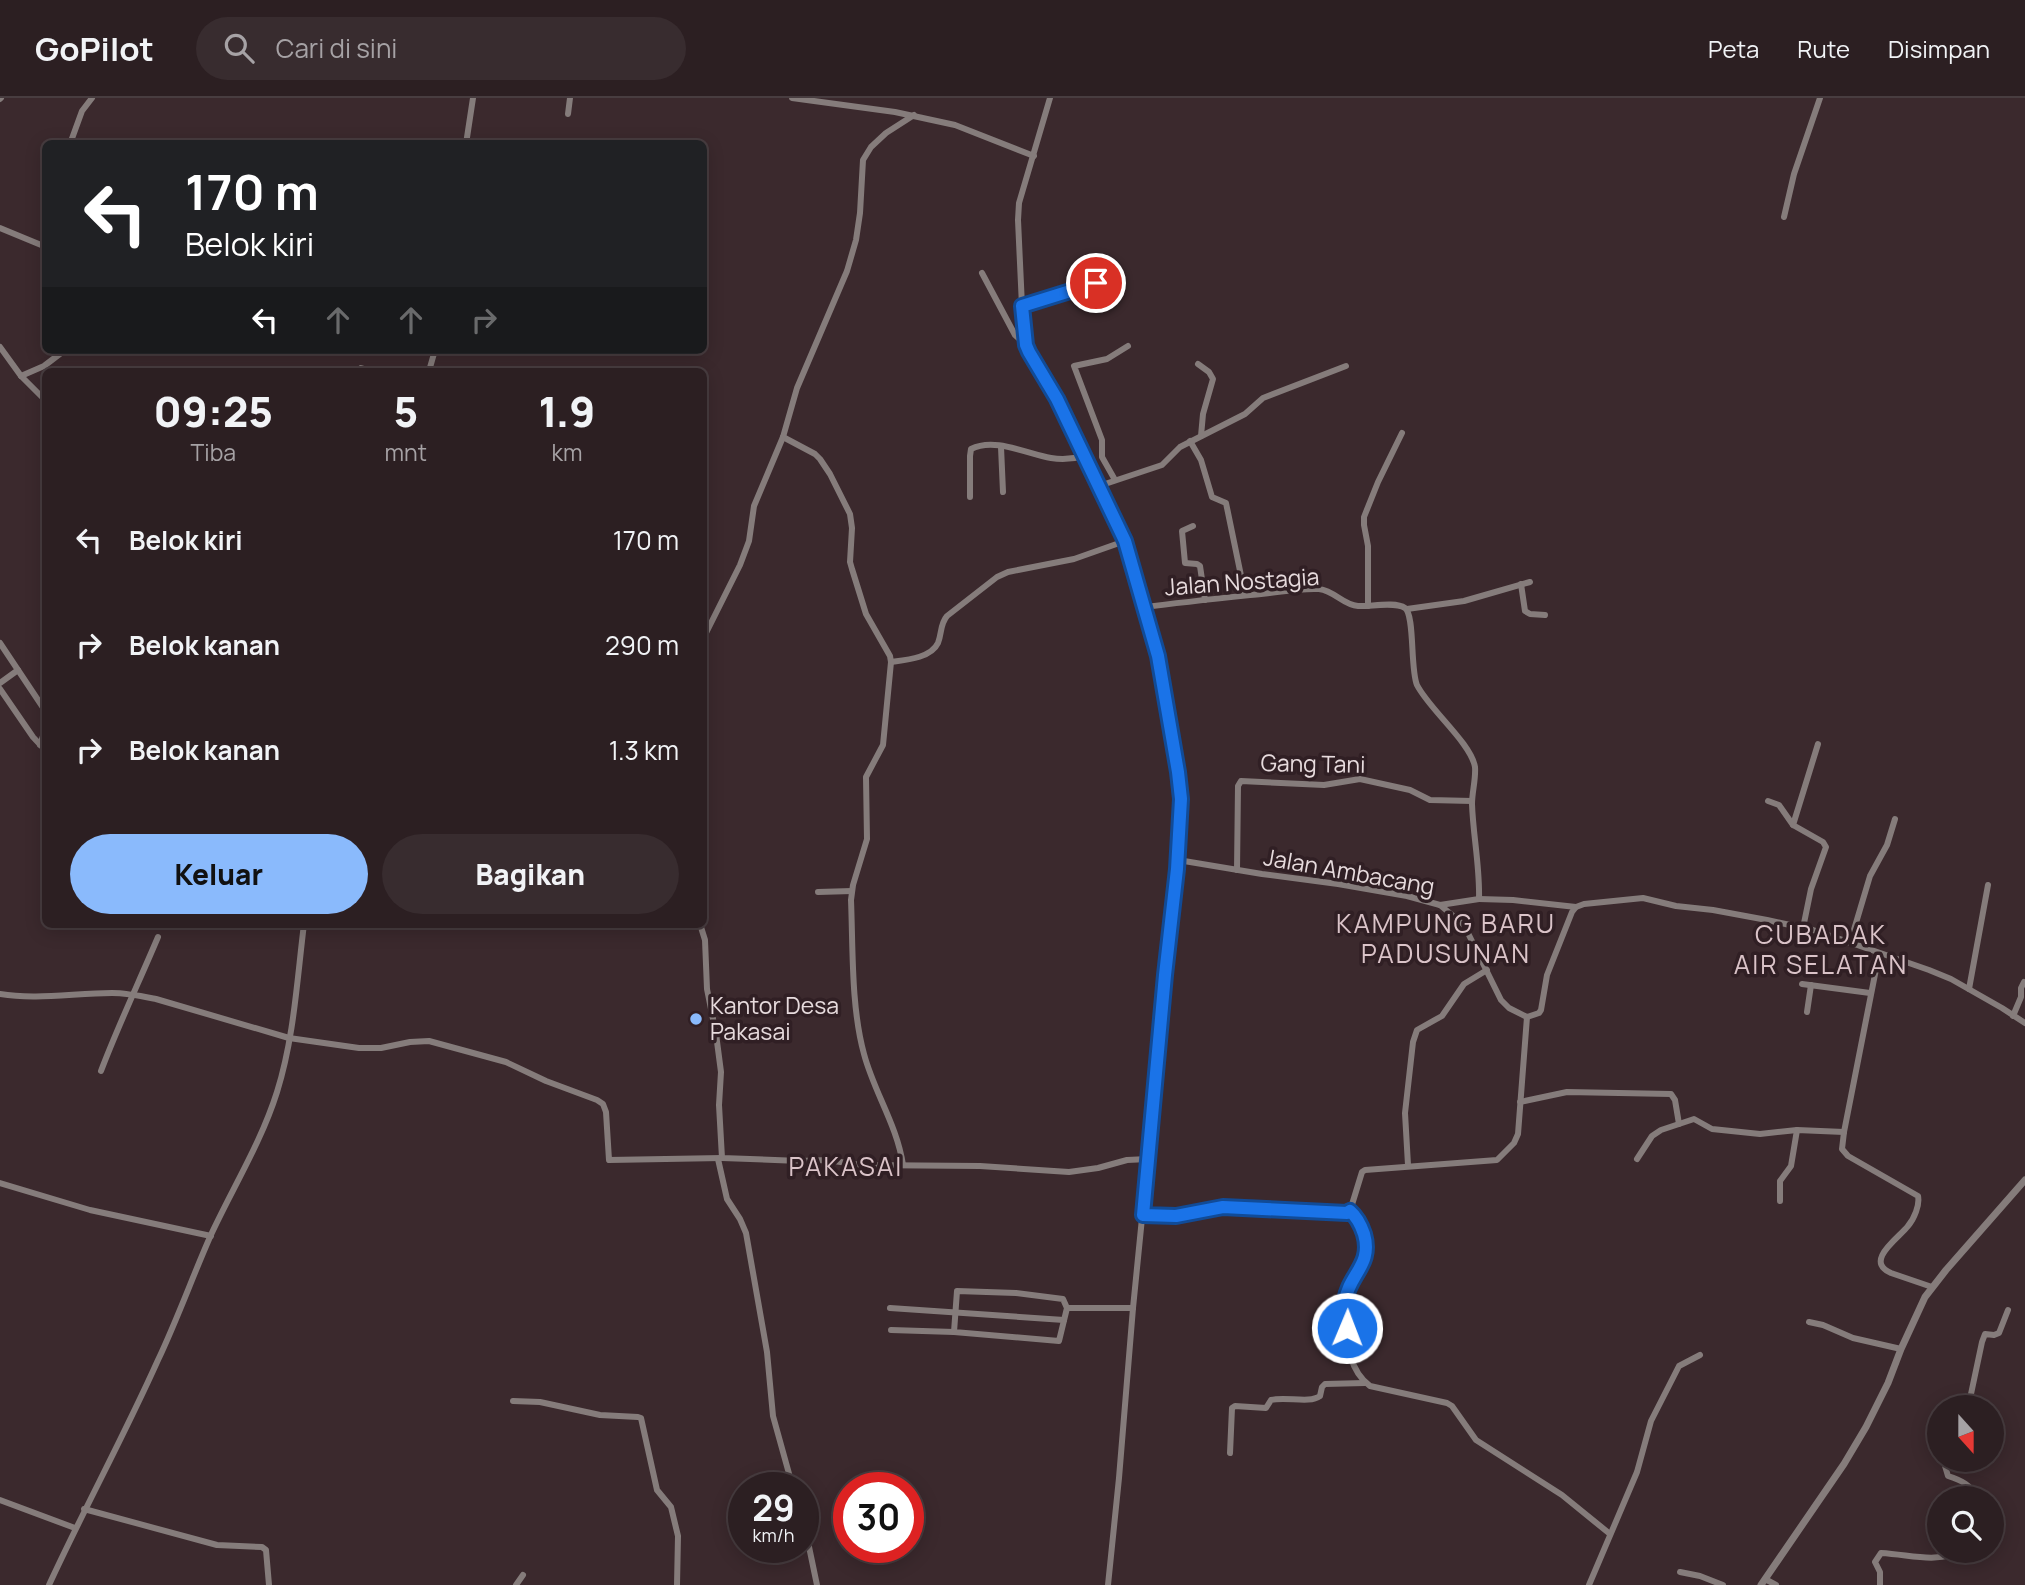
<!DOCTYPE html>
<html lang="id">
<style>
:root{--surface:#2c1f22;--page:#382c2f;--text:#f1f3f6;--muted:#a6a2a5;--line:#483d40;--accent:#8abafc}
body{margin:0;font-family:Manrope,sans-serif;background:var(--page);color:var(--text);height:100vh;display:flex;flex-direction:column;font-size:26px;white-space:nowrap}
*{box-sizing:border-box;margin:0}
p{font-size:23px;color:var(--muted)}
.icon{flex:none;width:38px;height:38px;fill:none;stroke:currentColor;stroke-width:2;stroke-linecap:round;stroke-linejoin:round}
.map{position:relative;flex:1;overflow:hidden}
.panel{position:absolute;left:42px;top:270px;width:665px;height:560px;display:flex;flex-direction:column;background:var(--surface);border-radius:10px;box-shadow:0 4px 18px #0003,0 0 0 2px var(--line)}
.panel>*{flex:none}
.hud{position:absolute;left:42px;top:42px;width:665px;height:214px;border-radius:10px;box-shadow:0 4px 18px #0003,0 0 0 2px var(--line);background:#202124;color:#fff;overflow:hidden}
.needle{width:46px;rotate:159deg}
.buttons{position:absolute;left:1927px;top:1297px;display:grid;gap:14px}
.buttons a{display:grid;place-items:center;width:77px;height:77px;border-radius:50%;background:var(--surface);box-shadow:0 4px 18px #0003,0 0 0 2px var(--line);font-size:35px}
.speed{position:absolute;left:728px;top:1374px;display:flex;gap:14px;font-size:35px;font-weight:700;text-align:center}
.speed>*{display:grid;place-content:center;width:91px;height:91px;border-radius:50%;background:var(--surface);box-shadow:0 4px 18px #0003,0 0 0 2px var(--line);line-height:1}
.speed small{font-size:18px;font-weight:400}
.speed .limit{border:10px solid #d22;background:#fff;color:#111}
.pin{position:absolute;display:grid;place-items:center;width:60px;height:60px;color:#fff;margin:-30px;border:4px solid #fff;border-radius:50%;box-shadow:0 2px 7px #0007}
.me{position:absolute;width:77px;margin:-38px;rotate:1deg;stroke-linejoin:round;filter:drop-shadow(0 0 5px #0008)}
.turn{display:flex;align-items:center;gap:24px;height:147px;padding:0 28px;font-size:32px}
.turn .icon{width:91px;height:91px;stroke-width:2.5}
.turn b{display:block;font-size:49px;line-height:60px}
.lanes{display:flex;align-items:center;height:66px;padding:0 28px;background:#0003;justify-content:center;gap:35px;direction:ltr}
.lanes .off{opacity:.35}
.eta{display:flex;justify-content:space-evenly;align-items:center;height:119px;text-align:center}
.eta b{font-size:42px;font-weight:800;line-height:49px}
.button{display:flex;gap:14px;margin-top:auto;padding:14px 28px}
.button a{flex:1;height:80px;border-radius:42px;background:var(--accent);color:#111;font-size:28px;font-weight:800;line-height:80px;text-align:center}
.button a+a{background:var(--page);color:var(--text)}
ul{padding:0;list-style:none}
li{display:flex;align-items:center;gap:21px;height:105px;padding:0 28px}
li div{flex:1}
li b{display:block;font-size:26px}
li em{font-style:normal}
header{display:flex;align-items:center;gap:42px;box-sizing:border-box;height:98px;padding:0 35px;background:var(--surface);border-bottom:2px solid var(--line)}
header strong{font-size:33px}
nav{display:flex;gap:38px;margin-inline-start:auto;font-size:24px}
.search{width:490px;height:63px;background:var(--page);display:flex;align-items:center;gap:18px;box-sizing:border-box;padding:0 24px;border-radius:38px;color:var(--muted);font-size:26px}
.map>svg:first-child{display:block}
</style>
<header>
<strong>GoPilot</strong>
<div class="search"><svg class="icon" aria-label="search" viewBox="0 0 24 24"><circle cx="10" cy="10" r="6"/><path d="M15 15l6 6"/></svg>Cari di sini</div>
<nav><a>Peta</a><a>Rute</a><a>Disimpan</a></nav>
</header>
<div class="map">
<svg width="2025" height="1487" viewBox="0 0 2025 1487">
<rect width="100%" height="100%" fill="#3b292d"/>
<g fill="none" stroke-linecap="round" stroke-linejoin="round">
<g stroke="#857c7b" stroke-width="6">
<polyline points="792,0 895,14 955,27 1034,58"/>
<polyline points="1050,0 1019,105 1018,122 1022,208 1026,247 1057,301 1125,443 1159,558 1173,643 1181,701 1177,771 1133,1210 1119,1380 1108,1487"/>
<polyline points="0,1 1,0"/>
<polyline points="568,16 570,0"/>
<polyline points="70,46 82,13 92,0"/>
<polyline points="466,46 473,0"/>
<polyline points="1784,119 1794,76 1820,0"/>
<polyline points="0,130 46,149"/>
<polyline points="982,175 1015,237 1026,247"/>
<polyline points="1022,208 1110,179 1112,174 1109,164"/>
<polyline points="0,249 21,278 46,303"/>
<polyline points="1198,266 1209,274 1213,281 1203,316 1201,338"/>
<polyline points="361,270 371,273"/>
<polyline points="429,273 435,252"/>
<polyline points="21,278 44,268 65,252"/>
<path d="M783,339L815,356L820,361L830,376L850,416L852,430L850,464L852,471L866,516L890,558L891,564L883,647L866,679L867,741L853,787L851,802C853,850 851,909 864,956C874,994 897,1027 903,1067"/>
<polyline points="1190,343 1201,362 1212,399 1226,405 1245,497"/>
<polyline points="1001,349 1003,394"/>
<polyline points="1115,382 1102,359 1102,342 1074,268 1107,261 1128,248"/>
<polyline points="1099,388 1162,367 1180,349 1245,316 1263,300 1346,268"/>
<path d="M970,399V358L971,351C995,339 1027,356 1051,360C1063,362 1073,361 1084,358"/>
<polyline points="1193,428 1182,433 1185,465 1197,466 1200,468 1205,502"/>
<polyline points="1521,486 1525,513 1530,516 1545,517"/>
<polyline points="1368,508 1368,448 1364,427 1364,419 1378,384 1402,335"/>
<path d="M1145,509C1184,504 1223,500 1261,496C1280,494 1300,490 1319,491C1335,493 1343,507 1358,508C1369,509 1395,503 1405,510C1415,517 1410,571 1417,587C1429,611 1471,645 1475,669C1476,681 1472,694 1472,706C1473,737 1480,769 1479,801L1440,807"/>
<polyline points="1407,511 1464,503 1530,484"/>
<polyline points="704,539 740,467 749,443 754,408 783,339 797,290 847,173 856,142 860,115 863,62 871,49 886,35 914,17"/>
<polyline points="0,545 46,614"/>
<path d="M891,564C906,562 931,560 938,545C942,535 940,526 947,518L997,479L1008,474L1074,461L1125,443"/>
<polyline points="0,585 18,572"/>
<polyline points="0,591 33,639 46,653"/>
<polyline points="40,647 46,629"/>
<polyline points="1768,703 1779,707 1793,727"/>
<polyline points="1178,762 1262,776 1338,786 1407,798 1440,807 1464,827 1501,902 1509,910 1527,919 1539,915 1541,912 1547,877 1572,814 1576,809 1584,806 1643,800 1676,808 1713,812 1767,822 1813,832 1840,841 1929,872 1951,881 2002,910 2025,925"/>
<polyline points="1237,772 1238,688 1241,683 1324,687 1360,681 1410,692 1430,702 1472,703"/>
<polyline points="818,794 852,793"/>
<polyline points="1479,801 1513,802 1576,809"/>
<polyline points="700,826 705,842 707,891 716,936 721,974 719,1007 722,1060 800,1063 827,1062 861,1067 980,1068 1069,1074 1098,1070 1127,1062 1148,1061"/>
<polyline points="1803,830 1811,791 1826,749 1823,744 1793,727 1818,646"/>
<polyline points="1850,845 1870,778 1887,747 1895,721"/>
<path d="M1879,856L1844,1034L1842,1051L1848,1058L1918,1098C1920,1107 1914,1121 1908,1128C1900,1139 1863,1163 1891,1175L1932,1189"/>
<polyline points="1802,886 1870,895"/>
<polyline points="1969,891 1988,787"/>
<path d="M0,896C36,902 75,895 112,895C127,895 141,898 156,901L289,940L359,950H381L410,944L429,943L506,964L546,983L597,1002L603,1006L606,1014L609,1062L722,1060"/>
<polyline points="1807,914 1811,887"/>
<polyline points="2013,918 2021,899 2021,890 2024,884"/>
<path d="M101,973C118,928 139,884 158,839"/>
<polyline points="1520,1004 1567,994 1671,996 1675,1002 1679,1026"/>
<polyline points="718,1061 727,1101 740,1121 746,1135 767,1254 773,1318 793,1390"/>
<polyline points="1637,1061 1652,1038 1661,1032 1694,1021 1712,1031 1760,1036 1797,1032 1844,1034"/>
<polyline points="1408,1067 1405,1015 1413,944 1417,932 1442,918 1464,886 1487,872"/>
<polyline points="0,1085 90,1112 211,1138"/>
<polyline points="1780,1103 1780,1083 1791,1068 1797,1032"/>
<path d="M1350,1113C1362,1123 1369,1144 1365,1160C1362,1174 1351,1187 1345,1200L1344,1206C1347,1234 1345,1270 1370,1288L1447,1305L1452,1308L1476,1342L1562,1397L1610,1436"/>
<polyline points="1143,1117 1176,1118 1223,1109 1347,1115 1350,1113 1362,1074 1365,1072 1497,1062 1514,1045 1518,1036 1527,919"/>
<polygon points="957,1193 1016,1195 1063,1201 1067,1210 1059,1243 954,1234"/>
<polyline points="890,1210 1064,1222"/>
<polyline points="1067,1210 1133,1210"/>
<polyline points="1809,1224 1823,1227 1853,1240 1901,1251"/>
<polyline points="891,1232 954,1234"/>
<polyline points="513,1303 540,1304 600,1317 638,1319 641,1320 657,1392 671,1409 678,1438 677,1487"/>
<polyline points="1972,1309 1971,1296 1982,1244 1985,1236 1994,1237 1999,1235 2008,1212"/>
<path d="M1230,1355L1232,1310L1235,1308L1266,1310L1271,1302C1286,1298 1309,1306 1320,1298L1322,1289L1325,1286L1365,1285"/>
<path d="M1946,1362L1945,1368L1948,1378C1961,1382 1971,1387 1978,1400"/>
<polyline points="0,1402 75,1430"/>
<polyline points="84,1411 217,1447 262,1449 266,1452 269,1487"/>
<polyline points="803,1420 817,1487"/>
<polyline points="1680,1474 1700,1478 1723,1487"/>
<polyline points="1765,1481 1776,1487"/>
<path d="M49,1487C84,1411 124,1338 158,1262C177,1222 192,1180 210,1139C232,1091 261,1045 277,994C294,940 297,882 304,826"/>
<polyline points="516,1487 523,1477"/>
<polyline points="1589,1487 1637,1374 1651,1323 1679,1268 1700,1257"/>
<path d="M1880,1487V1474L1875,1464L1881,1455C1915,1457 1933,1466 1966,1452"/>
</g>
<polyline stroke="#857c7b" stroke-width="7" points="1761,1487 1844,1366 1866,1329 1888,1285 1901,1251 1925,1199 1946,1172 2025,1082"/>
</g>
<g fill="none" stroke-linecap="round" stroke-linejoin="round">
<g stroke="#114b97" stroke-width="18">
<path id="route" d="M1096,185L1022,208L1026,247L1029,254L1057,301L1125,443L1158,558L1178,674L1181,701L1177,771L1165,877L1143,1117L1176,1118L1223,1109L1347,1115L1350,1113C1357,1119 1361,1127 1364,1136C1373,1167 1349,1176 1345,1203C1343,1211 1346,1222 1347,1230"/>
</g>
<use href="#route" stroke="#1a73e8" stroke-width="12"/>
</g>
<circle fill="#8abafc" stroke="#301f24" stroke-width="2.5" cx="696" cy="921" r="7"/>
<g text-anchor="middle" stroke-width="7" stroke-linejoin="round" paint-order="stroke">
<g font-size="23" fill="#e7dbdd" stroke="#301f24">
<text transform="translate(1242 484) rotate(-4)" y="8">Jalan Nostagia</text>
<text transform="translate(1313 666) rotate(1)" y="8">Gang Tani</text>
<text transform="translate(1349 774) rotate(10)" y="8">Jalan Ambacang</text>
</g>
<g font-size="23" fill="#e7dbdd" stroke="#301f24" text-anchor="start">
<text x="710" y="916">Kantor Desa<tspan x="710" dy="26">Pakasai</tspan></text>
</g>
<g font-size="26" letter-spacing="2" fill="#dac3c8" stroke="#301f24">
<text x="1446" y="835">KAMPUNG BARU<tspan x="1446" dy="30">PADUSUNAN</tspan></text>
<text x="1821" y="846">CUBADAK<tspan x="1821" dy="30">AIR SELATAN</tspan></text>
<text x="846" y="1078">PAKASAI</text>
</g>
</g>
</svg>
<div class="buttons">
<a><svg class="needle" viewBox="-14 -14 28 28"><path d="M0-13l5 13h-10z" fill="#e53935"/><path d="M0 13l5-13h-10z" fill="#a6a2a5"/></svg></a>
<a><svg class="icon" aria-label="search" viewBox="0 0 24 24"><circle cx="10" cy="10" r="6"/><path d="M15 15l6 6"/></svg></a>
</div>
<div class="speed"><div>29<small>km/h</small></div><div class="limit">30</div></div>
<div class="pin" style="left:1096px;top:185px;background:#d93025"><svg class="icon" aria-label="arrive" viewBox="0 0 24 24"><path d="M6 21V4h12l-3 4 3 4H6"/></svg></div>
<svg class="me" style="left:1347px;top:1230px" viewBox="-20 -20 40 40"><circle r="17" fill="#1a73e8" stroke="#fff" stroke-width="3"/><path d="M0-11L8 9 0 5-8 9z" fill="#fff"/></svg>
<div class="hud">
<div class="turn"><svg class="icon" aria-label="left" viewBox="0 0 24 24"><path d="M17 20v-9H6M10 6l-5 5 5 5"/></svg><div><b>170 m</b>Belok kiri</div></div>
<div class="lanes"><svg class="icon" aria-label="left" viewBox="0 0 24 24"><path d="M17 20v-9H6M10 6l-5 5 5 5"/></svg><svg class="icon off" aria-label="ahead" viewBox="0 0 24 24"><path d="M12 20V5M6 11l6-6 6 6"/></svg><svg class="icon off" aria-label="ahead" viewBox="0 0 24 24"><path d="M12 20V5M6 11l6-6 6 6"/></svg><svg class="icon off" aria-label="right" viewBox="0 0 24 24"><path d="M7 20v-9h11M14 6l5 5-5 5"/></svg></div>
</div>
<section class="panel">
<div class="eta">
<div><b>09:25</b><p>Tiba</p></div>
<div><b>5</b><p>mnt</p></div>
<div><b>1.9</b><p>km</p></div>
</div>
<ul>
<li><svg class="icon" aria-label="left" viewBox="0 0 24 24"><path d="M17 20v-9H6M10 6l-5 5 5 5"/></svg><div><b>Belok kiri</b></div><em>170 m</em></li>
<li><svg class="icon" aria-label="right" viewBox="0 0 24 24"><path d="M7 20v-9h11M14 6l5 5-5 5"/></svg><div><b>Belok kanan</b></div><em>290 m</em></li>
<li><svg class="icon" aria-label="right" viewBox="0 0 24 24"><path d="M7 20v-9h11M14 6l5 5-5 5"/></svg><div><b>Belok kanan</b></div><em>1.3 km</em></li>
</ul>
<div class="button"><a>Keluar</a><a>Bagikan</a></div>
</section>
</div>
